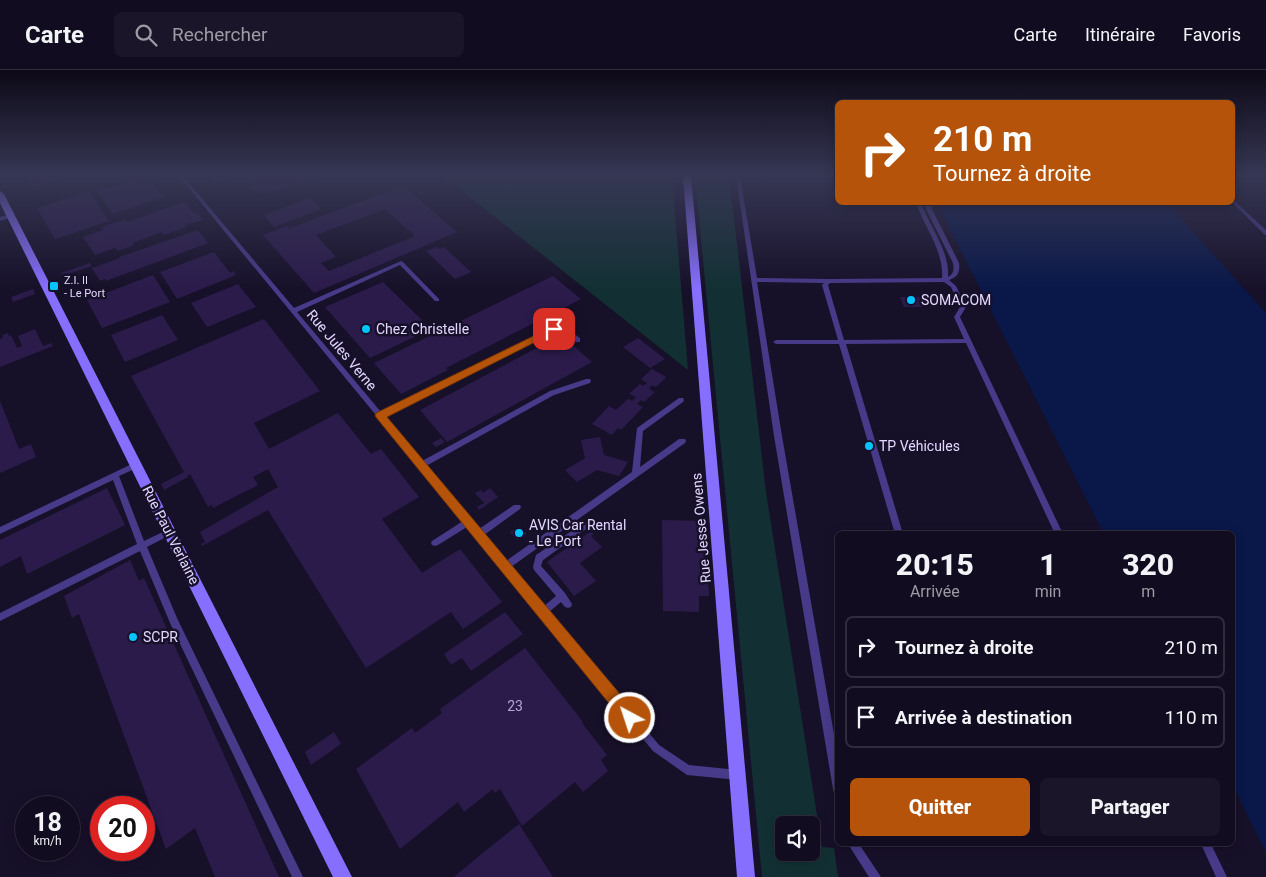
<!DOCTYPE html>
<html lang="fr">
<meta charset="utf-8">
<style>
:root{--surface:#110c1f;--page:#1a1528;--text:#f1f3f6;--muted:#9c9ba4;--line:#302c3d;--accent:#b45309}
body{margin:0;font-family:Roboto,sans-serif;background:var(--page);color:var(--text);height:100vh;display:flex;flex-direction:column;font-size:19px;white-space:nowrap}
*{box-sizing:border-box;margin:0}
p{font-size:16px;color:var(--muted)}
.icon{flex:none;width:28px;height:28px;fill:none;stroke:currentColor;stroke-width:2;stroke-linecap:round;stroke-linejoin:round}
.map{position:relative;flex:1;overflow:hidden}
.side{position:absolute;left:835px;top:461px;width:400px;height:315px;display:flex;flex-direction:column;background:var(--surface);border-radius:8px;box-shadow:0 2px 12px #0003,0 0 0 1px var(--line)}
.side>*{flex:none}
.hud{position:absolute;left:835px;top:30px;width:400px;height:105px;border-radius:8px;box-shadow:0 2px 12px #0003,0 0 0 1px var(--line);background:#b45309;color:#fff;overflow:hidden}
.fabs{position:absolute;left:775px;top:746px;display:grid;gap:10px}
.fabs a{display:grid;place-items:center;width:45px;height:45px;border-radius:8px;background:var(--surface);box-shadow:0 2px 12px #0003,0 0 0 1px var(--line);font-size:25px}
.speed{position:absolute;left:15px;top:726px;display:flex;gap:10px;font-size:25px;font-weight:700;text-align:center}
.speed>*{display:grid;place-content:center;width:65px;height:65px;border-radius:50%;background:var(--surface);box-shadow:0 2px 12px #0003,0 0 0 1px var(--line);line-height:1}
.speed small{font-size:12px;font-weight:400}
.speed .limit{border:8px solid #d22;background:#fff;color:#111}
.pin{position:absolute;display:grid;place-items:center;width:42px;height:42px;color:#fff;margin:-21px;border-radius:10px;box-shadow:0 2px 8px #0006}
.me{position:absolute;width:55px;margin:-28px;rotate:320deg;stroke-linejoin:round;filter:drop-shadow(0 0 4px #0008)}
.turn{display:flex;align-items:center;gap:18px;height:105px;padding:0 15px;font-size:22px}
.turn .icon{width:65px;height:65px;stroke-width:2.5}
.turn b{display:block;font-size:35px;line-height:42px}
.eta{display:flex;justify-content:space-evenly;align-items:center;height:85px;text-align:center}
.eta b{font-size:30px;font-weight:800;line-height:35px}
.cta{display:flex;gap:10px;margin-top:auto;padding:10px 15px}
.cta a{flex:1;height:58px;border-radius:8px;background:var(--accent);color:#fff;font-size:20px;font-weight:800;line-height:58px;text-align:center}
.cta a+a{background:var(--page);color:var(--text)}
ul{padding:0;list-style:none}
li{display:flex;align-items:center;gap:15px;height:62px;margin:0 10px 8px;padding:0 5px;border:2px solid var(--line);border-radius:8px}
li div{flex:1}
li b{display:block;font-size:19px}
li em{font-style:normal}
header{display:flex;align-items:center;gap:30px;box-sizing:border-box;height:70px;padding:0 25px;background:var(--surface);border-bottom:1px solid var(--line)}
header strong{font-size:24px}
nav{display:flex;gap:28px;margin-inline-start:auto;font-size:18px}
.search{width:350px;height:45px;background:var(--page);display:flex;align-items:center;gap:12px;box-sizing:border-box;padding:0 18px;border-radius:8px;color:var(--muted);font-size:19px}
.map>svg:first-child{display:block}
</style>
<header>
<strong>Carte</strong>
<div class="search"><svg class="icon" aria-label="search" viewBox="0 0 24 24"><circle cx="10" cy="10" r="6"/><path d="M15 15l6 6"/></svg>Rechercher</div>
<nav><a>Carte</a><a>Itinéraire</a><a>Favoris</a></nav>
</header>
<div class="map">
<svg width="1266" height="807" viewBox="0 0 1266 807">
<rect width="100%" height="100%" fill="#171029"/>
<g fill="#123033" fill-rule="evenodd">
<polygon points="443,106 672,106 688,300"/>
<path d="M695,106H729L766,422L822,777L834,778L838,807H762ZM784,755H811V782H784Z"/>
</g>
<polygon fill="#091849" points="942,133 1167,133 1266,243 1266,782 1233,716 1232,464 1104,464 940,139"/>
<g fill="#2b1b4b" fill-rule="evenodd">
<polygon points="33,106 68,106 33,117 28,107"/>
<polygon points="144,106 148,106 164,127 113,144 97,121"/>
<polygon points="209,106 237,106 215,113"/>
<polygon points="248,106 317,106 270,123 269,121 260,124 253,120 253,117 257,115 251,114 253,111"/>
<path d="M403,116L457,162L314,223L263,165L287,156L290,158ZM385,139L415,166L329,201L321,193L336,187L316,165Z"/>
<polygon points="89,121 109,151 55,169 37,138"/>
<polygon points="311,128 321,139 274,157 264,145"/>
<polygon points="184,132 194,143 197,142 203,150 185,155 187,157 164,165 162,162 132,173 134,175 118,181 115,178 95,185 83,167 103,160 102,157 125,149 127,152"/>
<polygon points="198,160 208,173 106,211 105,209 100,211 92,198 120,188 119,187"/>
<polygon points="436,177 439,179 444,177 471,202 455,209 426,181"/>
<polygon points="214,182 230,203 234,201 236,205 177,229 160,202"/>
<polygon points="90,193 92,196 62,206 61,203"/>
<polygon points="153,205 170,232 102,258 87,230"/>
<polygon points="553,206 581,229 446,298 448,300 401,324 374,293"/>
<polygon points="383,212 431,259 370,288 325,237"/>
<polygon points="238,214 256,237 207,257 191,233"/>
<polygon points="33,219 35,224 13,232 11,227"/>
<polygon points="900,227 924,227 928,237 904,237"/>
<polygon points="162,245 178,270 125,292 111,265"/>
<polygon points="264,249 320,321 254,353 269,379 338,343 371,384 381,379 419,427 382,449 422,503 460,479 502,532 463,559 451,542 366,598 268,440 202,476 201,474 205,472 200,462 278,417 268,399 253,407 258,415 213,438 212,435 208,437 190,404 187,406 188,407 164,420 161,414 184,402 131,306"/>
<polygon points="35,259 43,276 51,273 53,276 0,297 0,269 3,268 2,265 8,263 9,266 11,265 17,278 22,276 18,266"/>
<polygon points="561,265 592,292 447,372 420,340"/>
<polygon points="638,268 665,289 650,298 623,277"/>
<polygon points="652,299 666,307 656,317 652,315 649,319 655,322 644,332 641,330 637,334 643,337 621,360 618,358 612,365 592,354 609,336 616,340 628,329 632,331 636,327 629,324 640,314 643,316 647,313 641,309"/>
<polygon points="0,331 19,379 31,374 36,387 0,403"/>
<polygon points="600,367 604,385 628,392 619,406 597,400 577,412 565,400 585,388 581,370"/>
<polygon points="441,368 445,372 436,377 432,373"/>
<polygon points="107,418 125,455 27,504 21,486 0,497 0,470"/>
<polygon points="490,418 498,427 479,440 477,437 484,433 475,423 481,420 483,423"/>
<polygon points="662,450 705,451 709,526 699,526 699,542 663,541"/>
<polygon points="520,456 527,464 517,470 510,462"/>
<polygon points="592,462 594,464 591,466 602,477 580,493 596,511 574,526 547,492 588,463"/>
<polygon points="130,490 139,511 144,508 279,807 215,807 195,758 166,779 79,544 72,548 64,526"/>
<polygon points="505,542 523,564 471,601 462,588 451,595 444,584"/>
<polygon points="525,578 583,652 582,653 607,685 601,690 608,701 583,722 575,712 522,756 500,719 495,723 493,719 464,742 458,732 400,779 356,699 412,658 415,663 442,643 440,639"/>
<polygon points="334,662 341,674 311,695 305,682"/>
<polygon points="519,754 553,807 454,807 479,786"/>
</g>
<g fill="none" stroke-linecap="round" stroke-linejoin="round">
<g fill="#473a89" fill-rule="evenodd">
<polygon points="179,106 183,106 294,238 401,191 403,192 439,229 439,231 435,231 400,195 297,242 381,342 552,258 567,259 580,268 580,272 576,272 563,262 555,261 385,347 422,391 550,321 586,309 590,309 591,311 590,313 554,325 426,396 479,459 514,435 520,435 521,437 520,439 484,465 506,491 632,402 637,358 679,328 683,328 684,330 683,332 643,361 640,397 679,369 685,369 686,371 685,373 511,497 544,536 556,526 534,500 533,497 536,485 585,452 588,451 598,453 599,455 598,457 589,457 543,490 541,496 565,523 572,534 571,537 568,538 565,537 561,532 549,542 659,675 689,695 738,700 742,701 743,705 742,709 738,710 687,705 653,681 467,457 438,475 435,476 432,475 431,473 432,471 463,451"/>
<path d="M736,106H740L757,208L828,209L942,208C944,181 924,157 916,132H921C929,156 950,181 948,207C954,204 954,199 953,193L926,139L925,132H931L932,139L959,193C960,202 958,207 949,210L956,216L966,237L960,247L1063,464H1055L966,273L846,274L903,464H895L839,274H776L773,272L776,270H838L822,215L824,213L757,212L782,366L838,687V724L834,723L833,719L774,366ZM944,212L951,217L960,237L954,247L964,269L844,270L828,215L830,213Z"/>
<polygon points="1232,129 1266,160 1266,165 1264,164 1232,132"/>
<polygon points="11,144 13,145 13,147 0,151 0,147"/>
<polygon points="136,392 139,393 140,395 139,397 119,406 144,471 169,459 172,460 173,462 172,464 147,477 177,548 303,807 292,807 170,553 140,481 0,551 0,543 137,474 113,410 0,464 0,457"/>
<polygon points="848,774 859,774 881,807 869,807"/>
<polygon points="1201,774 1211,774 1227,807 1216,807"/>
</g>
<g fill="#866fff" fill-rule="evenodd">
<polygon points="683,106 691,106 755,807 737,807"/>
<polygon points="0,121 4,124 352,807 333,807 0,133"/>
</g>
</g>
<linearGradient id="sky" x2="0" y2="1"><stop stop-color="#0d0917"/><stop offset="0.48" stop-color="#363754"/><stop offset="1" stop-color="#363754" stop-opacity="0"/></linearGradient>
<rect width="1266" height="219" fill="url(#sky)"/>
<polygon fill="#b45309" stroke="#753606" points="554,256 557,257 557,261 387,347 636,643 638,648 636,653 630,655 625,653 375,346 376,343"/>
<g fill="#04c4ff" stroke="#171029" stroke-width="2">
<rect x="49" y="211" width="10" height="10" rx="2.5"/>
<circle cx="911" cy="230" r="5"/>
<circle cx="366" cy="259" r="5"/>
<circle cx="869" cy="376" r="5"/>
<circle cx="519" cy="463" r="5"/>
<circle cx="133" cy="567" r="5"/>
</g>
<g text-anchor="middle" stroke-width="5" stroke-linejoin="round" paint-order="stroke">
<g font-size="11" fill="#e2d8ff" stroke="#171029" text-anchor="start">
<text x="64" y="214">Z.I. II<tspan x="64" dy="13">- Le Port</tspan></text>
</g>
<g font-size="14" fill="#e2d8ff" stroke="#171029" text-anchor="start">
<text x="921" y="235">SOMACOM</text>
<text x="376" y="264">Chez Christelle</text>
<text x="879" y="381">TP Véhicules</text>
<text x="529" y="460">AVIS Car Rental<tspan x="529" dy="16">- Le Port</tspan></text>
<text x="143" y="572">SCPR</text>
</g>
<g font-size="14" fill="#e2d8ff" stroke="#171029">
<text transform="translate(342 280) rotate(50)" y="5">Rue Jules Verne</text>
<text transform="translate(701 458) rotate(-95)" y="5">Rue Jesse Owens</text>
<text transform="translate(171 465) rotate(63)" y="5">Rue Paul Verlaine</text>
</g>
<g font-size="14" fill="#b4a9d2">
<text x="515" y="641">23</text>
</g>
</g>
</svg>
<div class="fabs">
<a><svg class="icon" aria-label="sound" viewBox="0 0 24 24"><path d="M4 9h4l5-4v14l-5-4H4zM17 9q2 3 0 6"/></svg></a>
</div>
<div class="speed"><div>18<small>km/h</small></div><div class="limit">20</div></div>
<div class="pin" style="left:554px;top:259px;background:#d93025"><svg class="icon" aria-label="arrive" viewBox="0 0 24 24"><path d="M6 21V4h12l-3 4 3 4H6"/></svg></div>
<svg class="me" style="left:630px;top:648px" viewBox="-20 -20 40 40"><circle r="17" fill="#b45309" stroke="#fff" stroke-width="3"/><path d="M0-11L8 9 0 5-8 9z" fill="#fff"/></svg>
<div class="hud">
<div class="turn"><svg class="icon" aria-label="right" viewBox="0 0 24 24"><path d="M7 20v-9h11M14 6l5 5-5 5"/></svg><div><b>210 m</b>Tournez à droite</div></div>
</div>
<section class="side">
<div class="eta">
<div><b>20:15</b><p>Arrivée</p></div>
<div><b>1</b><p>min</p></div>
<div><b>320</b><p>m</p></div>
</div>
<ul>
<li><svg class="icon" aria-label="right" viewBox="0 0 24 24"><path d="M7 20v-9h11M14 6l5 5-5 5"/></svg><div><b>Tournez à droite</b></div><em>210 m</em></li>
<li><svg class="icon" aria-label="arrive" viewBox="0 0 24 24"><path d="M6 21V4h12l-3 4 3 4H6"/></svg><div><b>Arrivée à destination</b></div><em>110 m</em></li>
</ul>
<div class="cta"><a>Quitter</a><a>Partager</a></div>
</section>
</div>
